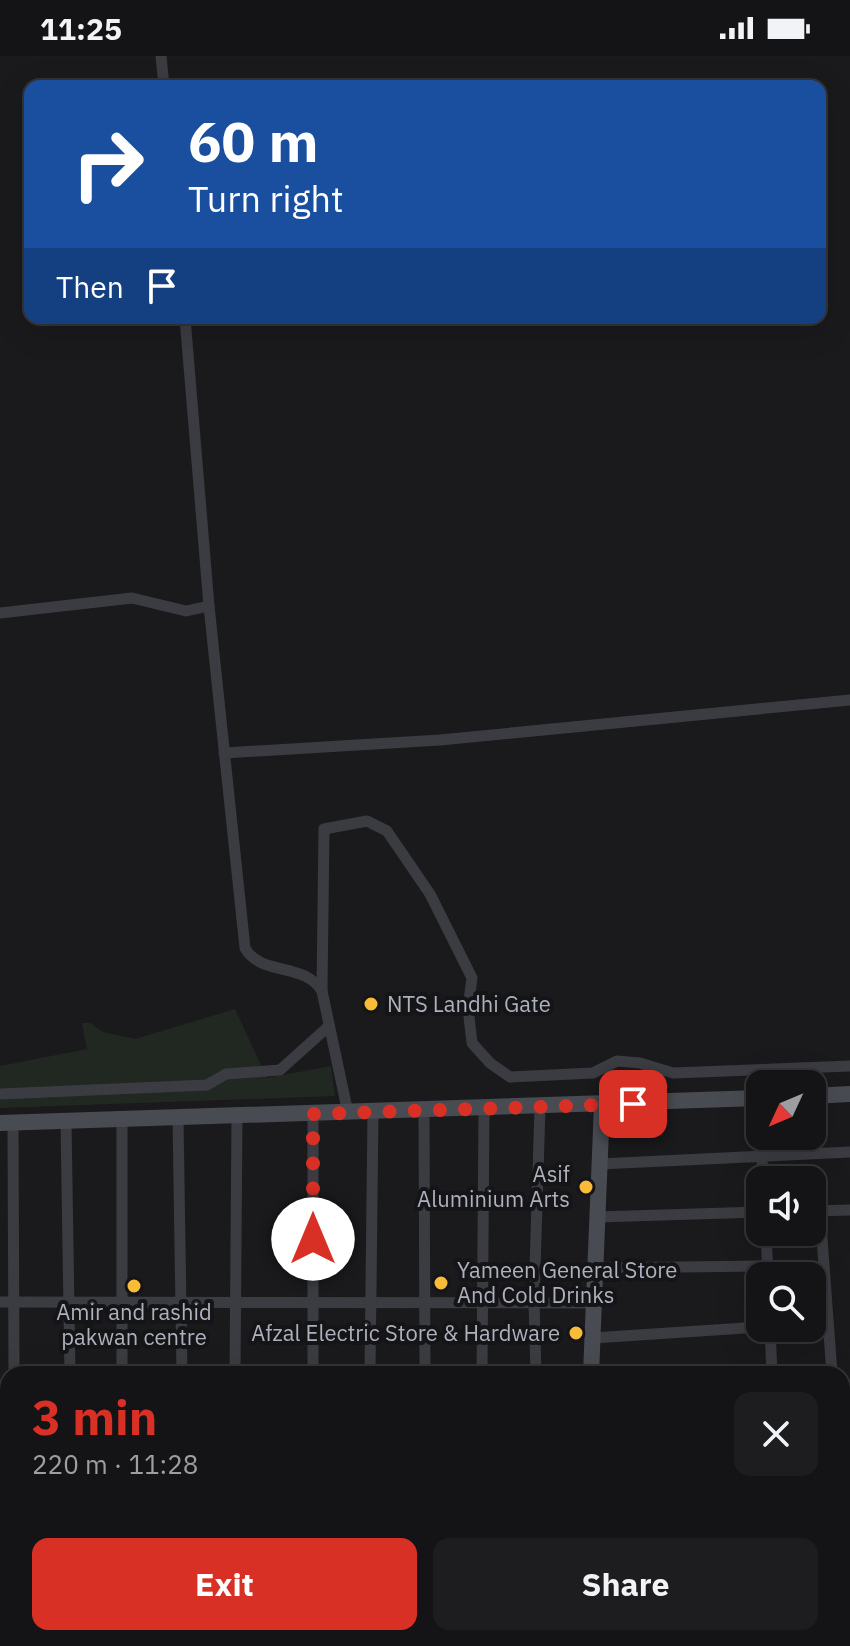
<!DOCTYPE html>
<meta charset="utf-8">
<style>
:root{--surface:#141416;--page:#1d1d1f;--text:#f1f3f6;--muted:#9d9ea1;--line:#333335;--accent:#d93025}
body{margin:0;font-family:"IBM Plex Sans",sans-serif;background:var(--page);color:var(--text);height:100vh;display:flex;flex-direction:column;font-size:30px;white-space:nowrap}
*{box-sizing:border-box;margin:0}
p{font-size:26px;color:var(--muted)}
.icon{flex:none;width:44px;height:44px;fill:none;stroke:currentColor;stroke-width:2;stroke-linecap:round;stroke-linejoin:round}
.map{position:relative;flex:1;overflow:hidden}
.side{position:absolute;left:0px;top:1310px;width:850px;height:280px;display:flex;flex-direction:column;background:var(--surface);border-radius:24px 24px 0 0;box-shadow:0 8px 32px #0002,0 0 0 2px var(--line)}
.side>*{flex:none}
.top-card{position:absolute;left:24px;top:24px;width:802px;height:244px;border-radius:16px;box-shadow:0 8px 32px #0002,0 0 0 2px var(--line);background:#1a4fa0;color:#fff;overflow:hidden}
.needle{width:52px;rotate:226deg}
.controls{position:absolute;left:746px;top:1014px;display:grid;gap:16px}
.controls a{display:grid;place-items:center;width:80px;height:80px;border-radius:16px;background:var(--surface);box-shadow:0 8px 32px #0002,0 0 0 2px var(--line);font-size:40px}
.pin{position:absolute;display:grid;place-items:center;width:68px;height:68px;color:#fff;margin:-34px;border-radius:16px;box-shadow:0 4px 12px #0006}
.me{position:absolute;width:88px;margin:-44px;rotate:0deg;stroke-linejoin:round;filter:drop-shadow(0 0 6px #0008)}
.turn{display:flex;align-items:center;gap:28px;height:168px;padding:0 32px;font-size:36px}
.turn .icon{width:104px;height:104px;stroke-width:2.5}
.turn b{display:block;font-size:56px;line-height:68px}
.then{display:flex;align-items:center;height:76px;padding:0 32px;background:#0003;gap:16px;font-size:30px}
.round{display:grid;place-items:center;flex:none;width:84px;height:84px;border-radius:16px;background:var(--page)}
.head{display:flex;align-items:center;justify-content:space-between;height:136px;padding:0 32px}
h1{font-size:48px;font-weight:700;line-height:60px;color:var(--accent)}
.button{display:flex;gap:16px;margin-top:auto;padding:16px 32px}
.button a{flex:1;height:92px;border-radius:16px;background:var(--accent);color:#fff;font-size:32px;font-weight:700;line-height:92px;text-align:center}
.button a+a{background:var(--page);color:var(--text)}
.status{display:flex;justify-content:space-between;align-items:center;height:56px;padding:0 40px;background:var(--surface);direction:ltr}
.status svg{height:22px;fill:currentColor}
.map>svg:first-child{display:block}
</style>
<div class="status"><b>11:25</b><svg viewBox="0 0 49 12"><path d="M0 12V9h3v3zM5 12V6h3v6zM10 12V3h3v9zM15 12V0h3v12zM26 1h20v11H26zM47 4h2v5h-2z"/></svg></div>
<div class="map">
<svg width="850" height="1590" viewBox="0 0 850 1590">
<rect width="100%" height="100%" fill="#1a1a1d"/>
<g fill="#202821">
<polygon points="235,953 267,1022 331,1010 335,1040 0,1052 0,1010 87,993 82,967 90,967 103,976 135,983"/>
<polygon points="581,1582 626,1582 626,1590 580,1590"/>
</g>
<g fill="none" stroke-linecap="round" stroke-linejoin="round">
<g stroke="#3b3c42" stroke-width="11">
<polyline points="161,0 164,30"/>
<path d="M185,262L209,550L245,892C260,920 305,906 322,935L348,1057"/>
<polyline points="0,557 132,542 186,555 209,550"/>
<polyline points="224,697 440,684 850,644"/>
<polyline points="322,935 324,773 367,765 387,775 430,838 472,922 468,952 472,987 490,1007 510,1021 593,1017 617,1005 640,1007 673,1017 850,1010"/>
<polyline points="0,1038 207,1029 226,1018 280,1014 329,970"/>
<polyline points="759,1042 760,1060"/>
<polyline points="424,1054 425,1318"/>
<polyline points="178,1062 182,1318"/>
<polyline points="122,1063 122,1318"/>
<polyline points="66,1065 70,1318"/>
<polyline points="13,1066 14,1318"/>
<polyline points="761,1080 763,1124"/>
<polyline points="600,1108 850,1096"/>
<polyline points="813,1155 850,1154"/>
<polyline points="820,1155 832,1318"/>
<polyline points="598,1161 760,1156"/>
<polyline points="766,1176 768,1220"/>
<polyline points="596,1212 767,1210"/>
<polyline points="0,1246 594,1247"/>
<polyline points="770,1272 772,1318"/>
<polyline points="593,1282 760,1271"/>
<polyline points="235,1318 237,1060"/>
<polyline points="313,1318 313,1058"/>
<polyline points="370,1318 373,1056"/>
<polyline points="482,1318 484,1053"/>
<polyline points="536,1318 534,1246 540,1051"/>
<polyline points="842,1331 850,1330"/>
<polyline points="842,1391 850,1391"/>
<polyline points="0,1416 8,1416"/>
<polyline points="0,1464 8,1464"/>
<polyline points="0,1518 8,1518"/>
<polyline points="0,1577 8,1577"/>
<polyline points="288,1582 288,1590"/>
<polyline points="350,1582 351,1590"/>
<polyline points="626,1582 626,1590"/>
<polyline points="702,1582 703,1590"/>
<polyline points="768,1582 768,1590"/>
<polyline points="834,1582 834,1590"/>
<polyline points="149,1590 149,1582"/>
<polyline points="222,1590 222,1582"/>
<polyline points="423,1590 423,1582"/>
<polyline points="490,1590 491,1582"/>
</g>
<g stroke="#494b52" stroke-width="16">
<polyline points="812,1040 850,1038"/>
<polyline points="0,1067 760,1042"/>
<polyline points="591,1318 602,1049"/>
<polyline points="842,1441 850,1441"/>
<polyline points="580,1590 581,1582"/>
</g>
</g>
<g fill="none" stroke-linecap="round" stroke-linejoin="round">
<polyline stroke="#d93025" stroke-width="14" stroke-dasharray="0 25.2" points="313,1183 313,1058 633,1048"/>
</g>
<g fill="#f8bc38" stroke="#151518" stroke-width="3">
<circle cx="371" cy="948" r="8"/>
<circle cx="586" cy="1131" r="8"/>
<circle cx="441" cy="1227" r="8"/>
<circle cx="134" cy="1230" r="8"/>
<circle cx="576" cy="1277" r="8"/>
</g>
<g text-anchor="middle" stroke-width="8" stroke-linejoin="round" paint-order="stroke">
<g font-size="22" fill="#adb1bd" stroke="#151518" text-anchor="start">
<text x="387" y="956">NTS Landhi Gate</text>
<text x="570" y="1126" text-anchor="end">Asif<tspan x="570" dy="25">Aluminium Arts</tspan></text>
<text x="457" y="1222">Yameen General Store<tspan x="457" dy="25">And Cold Drinks</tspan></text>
<text x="134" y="1264" text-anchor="middle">Amir and rashid<tspan x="134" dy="25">pakwan centre</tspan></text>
<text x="560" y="1285" text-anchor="end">Afzal Electric Store &amp; Hardware</text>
</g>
</g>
</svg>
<div class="controls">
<a><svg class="needle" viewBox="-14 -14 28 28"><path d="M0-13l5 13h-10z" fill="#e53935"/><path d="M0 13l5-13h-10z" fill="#9d9ea1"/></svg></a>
<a><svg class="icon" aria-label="sound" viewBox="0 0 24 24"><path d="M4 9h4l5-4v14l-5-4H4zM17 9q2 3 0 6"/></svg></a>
<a><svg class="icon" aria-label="search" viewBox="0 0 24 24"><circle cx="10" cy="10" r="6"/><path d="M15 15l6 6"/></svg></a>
</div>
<div class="pin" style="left:633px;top:1048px;background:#d93025"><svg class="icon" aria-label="arrive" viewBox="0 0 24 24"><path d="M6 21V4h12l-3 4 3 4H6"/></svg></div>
<svg class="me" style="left:313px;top:1183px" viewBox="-20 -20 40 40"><circle r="19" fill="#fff"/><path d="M0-13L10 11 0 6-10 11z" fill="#d93025"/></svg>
<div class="top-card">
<div class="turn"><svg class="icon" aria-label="right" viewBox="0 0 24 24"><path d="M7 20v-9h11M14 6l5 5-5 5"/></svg><div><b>60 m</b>Turn right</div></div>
<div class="then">Then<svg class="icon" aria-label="arrive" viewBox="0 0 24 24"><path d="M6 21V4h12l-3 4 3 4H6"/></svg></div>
</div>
<section class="side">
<div class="head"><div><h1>3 min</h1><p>220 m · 11:28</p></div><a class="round"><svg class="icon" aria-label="close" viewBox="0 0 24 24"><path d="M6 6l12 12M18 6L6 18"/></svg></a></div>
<div class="button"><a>Exit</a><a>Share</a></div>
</section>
</div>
